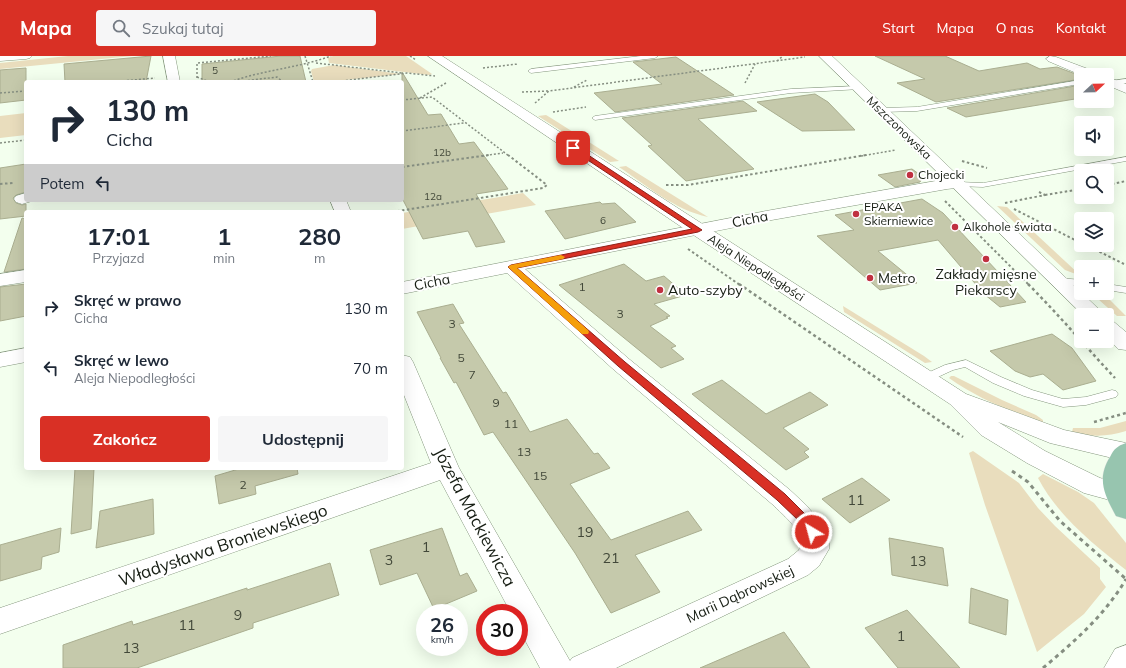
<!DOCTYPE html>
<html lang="pl">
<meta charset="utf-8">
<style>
:root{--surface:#fff;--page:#f6f6f7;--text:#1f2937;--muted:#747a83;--accent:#d93025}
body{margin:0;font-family:Mulish,sans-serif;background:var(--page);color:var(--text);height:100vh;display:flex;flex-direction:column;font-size:15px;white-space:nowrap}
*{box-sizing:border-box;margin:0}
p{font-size:13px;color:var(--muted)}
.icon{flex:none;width:22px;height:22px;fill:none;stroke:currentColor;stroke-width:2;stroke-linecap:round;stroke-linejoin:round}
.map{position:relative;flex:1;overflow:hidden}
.details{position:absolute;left:24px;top:154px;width:380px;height:260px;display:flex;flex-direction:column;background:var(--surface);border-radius:4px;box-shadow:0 4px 16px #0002}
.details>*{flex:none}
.banner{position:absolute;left:24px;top:24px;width:380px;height:122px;border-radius:4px;box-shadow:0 4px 16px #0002;background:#fff;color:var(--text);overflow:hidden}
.needle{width:26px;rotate:68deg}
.buttons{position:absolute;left:1074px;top:12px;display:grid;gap:8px}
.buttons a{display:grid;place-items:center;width:40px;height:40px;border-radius:4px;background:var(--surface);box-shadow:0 4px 16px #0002;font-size:20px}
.speed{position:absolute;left:416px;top:548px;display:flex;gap:8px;font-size:20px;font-weight:700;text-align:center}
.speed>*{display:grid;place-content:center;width:52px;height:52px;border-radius:50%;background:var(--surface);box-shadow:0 4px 16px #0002;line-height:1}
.speed small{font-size:10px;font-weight:400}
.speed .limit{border:6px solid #d22;background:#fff;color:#111}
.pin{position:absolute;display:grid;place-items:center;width:34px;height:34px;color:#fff;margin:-17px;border-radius:8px;box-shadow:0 2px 6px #0006}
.me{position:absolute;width:44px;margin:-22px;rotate:323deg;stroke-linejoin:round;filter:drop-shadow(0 0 3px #0008)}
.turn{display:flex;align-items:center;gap:14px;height:84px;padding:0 16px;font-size:18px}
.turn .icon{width:52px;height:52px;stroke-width:2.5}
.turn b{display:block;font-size:28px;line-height:34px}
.then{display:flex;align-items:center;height:38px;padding:0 16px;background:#0003;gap:8px;font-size:15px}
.eta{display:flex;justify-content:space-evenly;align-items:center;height:68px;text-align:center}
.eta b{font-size:24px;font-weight:700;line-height:28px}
.primary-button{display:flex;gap:8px;margin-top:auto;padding:8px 16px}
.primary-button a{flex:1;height:46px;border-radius:4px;background:var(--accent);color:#fff;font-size:16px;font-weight:700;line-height:46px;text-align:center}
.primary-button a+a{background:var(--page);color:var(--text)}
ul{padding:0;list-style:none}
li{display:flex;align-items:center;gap:12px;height:60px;padding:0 16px}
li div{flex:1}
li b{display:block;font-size:15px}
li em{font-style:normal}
header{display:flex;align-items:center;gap:24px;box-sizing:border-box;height:56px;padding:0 20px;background:var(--accent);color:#fff}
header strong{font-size:19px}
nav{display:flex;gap:22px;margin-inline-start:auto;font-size:14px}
.search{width:280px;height:36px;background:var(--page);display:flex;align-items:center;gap:10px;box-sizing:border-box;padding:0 14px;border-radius:4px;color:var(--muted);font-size:15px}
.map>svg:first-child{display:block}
</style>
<header>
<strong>Mapa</strong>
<div class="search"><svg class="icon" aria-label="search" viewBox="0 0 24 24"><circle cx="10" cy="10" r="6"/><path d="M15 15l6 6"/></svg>Szukaj tutaj</div>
<nav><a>Start</a><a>Mapa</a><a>O nas</a><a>Kontakt</a></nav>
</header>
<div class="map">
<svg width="1126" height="612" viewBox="0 0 1126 612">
<rect width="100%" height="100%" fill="#f3ffee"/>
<g fill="#e9ddbd">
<polygon points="68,0 132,0 0,13 0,7"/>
<polygon points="333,0 406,0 432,18 429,19 329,7 328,2"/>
<polygon points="334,9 401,18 327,26 314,26 311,15 312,13"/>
<polygon points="26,57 26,79 0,82 0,60"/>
<polygon points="546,59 551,62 619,105 610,106 538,60"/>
<path d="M626,110L708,161C675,154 647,130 619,111Z"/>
<polygon points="523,137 536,149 402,173 402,157"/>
<polygon points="997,150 1007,151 1081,220 1065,214"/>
<polygon points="1101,237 1103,237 1126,260 1117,260 1098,243 1096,243 1092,240 1101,238"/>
<polygon points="843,250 924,300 932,306 925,307 844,256"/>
<path d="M951,320H954L1002,344L1036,359L1043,364V367C1011,356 977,342 949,322Z"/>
<path d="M1126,365V375C1107,381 1091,381 1072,376L1073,372H1100Z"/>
<polygon points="973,395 1019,427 1038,452 1055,470 1100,512 1100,523 1106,531 1084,558 1037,596 985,449 969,397"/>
<path d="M1043,418L1078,436L1094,447L1126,487V514C1094,489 1057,459 1038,422Z"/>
</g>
<g fill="#c5c9ab" stroke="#aaae90">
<polygon points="151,0 146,26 65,26 64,8"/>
<polygon points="281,0 300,0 306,26 202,26 202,8"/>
<polygon points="875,0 945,0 979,15 1027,7 1040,13 1057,11 1081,20 1081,23 936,46 897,27 925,23"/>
<polygon points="676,1 734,39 615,56 594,37 662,28 633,6"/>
<polygon points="26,12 26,44 0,47 0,14"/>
<polygon points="402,16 428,59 441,58 459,88 474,86 508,133 476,138 505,186 476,191 468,175 423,183 402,142"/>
<polygon points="1081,29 1081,42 966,61 947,52"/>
<polygon points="815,38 828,46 855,74 802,75 757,46"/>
<polygon points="743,45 757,55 698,63 754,113 686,125 648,90 652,89 622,62"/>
<polygon points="26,108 26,136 16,139 13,142 16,147 22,149 26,148 26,160 0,163 0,112"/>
<polygon points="912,113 923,121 920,126 895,131 878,119"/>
<polygon points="922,143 943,157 1026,246 1000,251 984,238 938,184 878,195 917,227 880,234 817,180 854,174 835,159"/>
<polygon points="600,146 602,148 615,147 636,166 565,183 545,155"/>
<polygon points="22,162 26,163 26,213 4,216"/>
<polygon points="624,208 646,225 664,220 686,239 654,248 670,260 666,261 668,262 650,270 676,290 671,292 684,303 661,312 559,229"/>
<polygon points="26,228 26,260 0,265 0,231"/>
<polygon points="453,248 464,267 459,268 503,337 506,336 530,376 567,363 594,398 598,397 610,412 570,428 611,484 688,455 702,474 635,499 660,536 611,557 575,497 493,376 484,379 456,326 454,327 440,302 441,302 417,256"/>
<polygon points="1052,278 1072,292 1096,325 1063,334 1043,318 1030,321 1015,315 990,295"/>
<polygon points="722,324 766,358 810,336 828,349 783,372 809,393 804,396 809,401 786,414 692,338"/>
<polygon points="75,412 94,412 91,473 71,478"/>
<polygon points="242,412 297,412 298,418 255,430 256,438 219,448 215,420"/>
<polygon points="862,422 890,444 850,467 822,443"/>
<polygon points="153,443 154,478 96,492 100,455"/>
<polygon points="61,472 59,496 42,501 41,513 0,525 0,489"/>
<polygon points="442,472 460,520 467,517 477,535 434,553 417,517 380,529 370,494"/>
<polygon points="889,482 943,492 948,530 892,519"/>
<polygon points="330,507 339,539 253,567 253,572 137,612 63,612 63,589 132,565 133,569 247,532 247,534"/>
<polygon points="971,532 1008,544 1006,579 969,567"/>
<polygon points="907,554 960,612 898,612 865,572"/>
<polygon points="784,576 810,612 700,612"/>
</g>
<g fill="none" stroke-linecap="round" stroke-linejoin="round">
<g stroke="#85977e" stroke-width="1">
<g id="service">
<polygon points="641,0 658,0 655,2 531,17 528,15 531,13"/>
<polygon points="1126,23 1126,27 1110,29 1107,27 1110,25"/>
<polygon points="1081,24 1080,28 917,55 882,56 879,54 882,52 917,51"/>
<polygon points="858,30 860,31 860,33 791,37 595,64 592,62 595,60 791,33"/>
<polygon points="1126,101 1126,105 983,131 958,130 954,128 958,126 983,127"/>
<polygon points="1060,222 1081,224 1081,230 1057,227 1055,225 1057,223"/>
<polygon points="1107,228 1126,231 1126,237 1107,234"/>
<polygon points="966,304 1001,321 1032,334 1063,343 1086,341 1112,334 1116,335 1118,338 1116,341 1086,349 1063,351 1024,340 993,327 965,311 953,314 927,326 923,325 921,322 923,319 945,309"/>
</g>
</g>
<g stroke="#85977e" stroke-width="1">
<g id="minor">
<polygon points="163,0 175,0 180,26 168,26"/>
<polygon points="1050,0 1056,1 1096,16 1098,19 1081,19 1048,5 1046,3"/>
<polygon points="1107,21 1126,28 1126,37 1107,29"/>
<path d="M947,123L964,125L966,128L964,131L947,133L766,165L525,213L629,303L790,434L807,450L821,467L829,484V493L819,510L808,519L616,612H540L519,573V557H511L440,424L0,578V552L431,407L402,334V299L410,301L413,306L459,412L570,605L572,602L788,503L799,494C807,477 783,459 772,448L613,313L507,217L402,238V226L766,155Z"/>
<polygon points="26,137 26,144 33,144 32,145 22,148 16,146 14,143 16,140"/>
<polygon points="330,144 346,144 351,156 335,156"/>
<polygon points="26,214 26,226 0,230 0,218"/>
<polygon points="26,292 26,306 0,311 0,297"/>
</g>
</g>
<g stroke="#85977e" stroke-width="1">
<g id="tertiary">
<polygon points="0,0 32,0 30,2 26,3 0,5"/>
<polygon points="819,0 832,0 1105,259 1083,259"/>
<polygon points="1107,264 1114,266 1126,276 1126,294 1118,293 1107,281"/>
</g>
</g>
<g stroke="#85977e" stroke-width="1">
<g id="secondary">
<polygon points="428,0 442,0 966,338 1064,374 1126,387 1125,405 1050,387 998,366 1045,395 1100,422 1126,429 1126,443 1117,446 1084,437 1027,407 981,379 950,348 692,178"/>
<polygon points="1126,589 1126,612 1104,612 1115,593"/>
</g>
</g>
<g stroke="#e3e4e3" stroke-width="1">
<path id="primary" d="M1126,387V463L1116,460C1105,439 1096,424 1110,401C1114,393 1117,390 1126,387Z"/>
</g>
<g stroke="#858e81" stroke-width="1.5" stroke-dasharray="2 2" stroke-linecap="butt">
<polyline points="305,0 313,26"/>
<polyline points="410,0 416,4"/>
<polyline points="777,5 783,0"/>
<polyline points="316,7 402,17"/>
<polyline points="483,12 518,8"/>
<polyline points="197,21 210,26"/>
<polyline points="111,26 155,22"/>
<polyline points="197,26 197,7 271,0"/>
<path d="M230,26C263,14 298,12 331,0"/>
<polyline points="236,26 277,21 283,26"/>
<polyline points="334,26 407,17 435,20"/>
<polyline points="745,27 755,8"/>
<polyline points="574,31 587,24"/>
<polyline points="522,36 549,35"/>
<polyline points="0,37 26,35"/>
<polyline points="420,42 446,27"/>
<polyline points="402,44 432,41 509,100"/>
<polyline points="535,47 549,35 805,1"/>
<polyline points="553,56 586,51"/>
<polyline points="402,75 464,67"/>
<polyline points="0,87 26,84"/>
<polyline points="482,100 503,97"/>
<polyline points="861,100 896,94"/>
</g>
<g stroke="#858e81" stroke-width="2" stroke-dasharray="2.5 2.5" stroke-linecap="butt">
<polyline points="962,105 987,112"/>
<polyline points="402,111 489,99"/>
<polyline points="0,128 13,127"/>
<polyline points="666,129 688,129 866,99"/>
<polyline points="1107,129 1126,125"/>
<polyline points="1045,139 1081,133"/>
<polyline points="945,145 1029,229"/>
<polyline points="1005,147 1045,139 1037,135"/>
<polyline points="1014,153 1081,187"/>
<polyline points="392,156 543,132 547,129 508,99"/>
<polyline points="1086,189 1126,209"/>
<polyline points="688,193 740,229"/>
</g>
<g stroke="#858e81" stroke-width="2.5" stroke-dasharray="3 3" stroke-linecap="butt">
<polyline points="739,228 963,381"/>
<path d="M1028,228C1058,258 1086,291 1115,322"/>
<polyline points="1094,366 1126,357"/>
</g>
<g stroke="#858e81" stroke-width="3" stroke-dasharray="4 4" stroke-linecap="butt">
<polyline points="1012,415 1028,426 1060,465 1126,523"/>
<path d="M1043,612C1075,585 1105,559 1126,523"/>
</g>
<use href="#service" fill="#fff" fill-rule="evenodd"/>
<use href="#minor" fill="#fff" fill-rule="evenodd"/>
<use href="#tertiary" fill="#fff" fill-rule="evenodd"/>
<use href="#secondary" fill="#fff" fill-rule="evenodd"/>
<use href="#primary" fill="#97c5af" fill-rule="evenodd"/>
</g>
<polygon fill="#d93025" stroke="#8d1f18" points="571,91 576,91 702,174 698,176 517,212 625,306 785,438 805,458 818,476 816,479 812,480 808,479 798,464 777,444 618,310 508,211 511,209 692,173 571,93"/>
<polygon fill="#f59e0b" points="561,199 565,201 563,203 517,212 588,274 589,276 588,278 582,278 508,211 511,209"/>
<g fill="#c03040" stroke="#fff" stroke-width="1.5">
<circle cx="910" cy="119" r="4"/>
<circle cx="856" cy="158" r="4"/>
<circle cx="955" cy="171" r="4"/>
<circle cx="986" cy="203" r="4"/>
<circle cx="870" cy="222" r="4"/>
<circle cx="660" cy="234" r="4"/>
</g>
<g text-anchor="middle" stroke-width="4" stroke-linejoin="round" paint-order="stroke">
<g font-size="10" fill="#424839">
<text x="215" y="18">5</text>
<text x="442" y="100">12b</text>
<text x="433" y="144">12a</text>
<text x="603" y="168">6</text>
</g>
<g font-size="12" fill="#161d13" stroke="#fff">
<text transform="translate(899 72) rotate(44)" y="4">Mszczonowska</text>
<text transform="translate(756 212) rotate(33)" y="4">Aleja Niepodległości</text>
</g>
<g font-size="12" fill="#161d13" stroke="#fff" text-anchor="start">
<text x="918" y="123">Chojecki</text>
<text x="864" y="155">EPAKA<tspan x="864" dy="14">Skierniewice</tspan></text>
<text x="963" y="175">Alkohole świata</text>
</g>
<g font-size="12" fill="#424839">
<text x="582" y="235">1</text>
<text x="620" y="262">3</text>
<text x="452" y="272">3</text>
<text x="461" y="306">5</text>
<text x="472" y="323">7</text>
<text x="496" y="351">9</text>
<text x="511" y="372">11</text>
<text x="524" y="400">13</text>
<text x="540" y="424">15</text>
<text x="243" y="433">2</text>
</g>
<g font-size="14" fill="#161d13" stroke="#fff">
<text transform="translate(750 163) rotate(-11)" y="5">Cicha</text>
<text transform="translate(432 226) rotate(-11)" y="5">Cicha</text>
<text transform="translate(740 538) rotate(-25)" y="5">Marii Dąbrowskiej</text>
</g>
<g font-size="14" fill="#161d13" stroke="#fff" text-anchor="start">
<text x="986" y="223" text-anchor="middle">Zakłady mięsne<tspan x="986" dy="16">Piekarscy</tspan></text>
<text x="878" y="227">Metro</text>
<text x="668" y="239">Auto-szyby</text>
</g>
<g font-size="14" fill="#424839">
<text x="856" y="449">11</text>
<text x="585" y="481">19</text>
<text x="426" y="496">1</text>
<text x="611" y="507">21</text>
<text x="389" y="509">3</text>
<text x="918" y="510">13</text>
<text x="238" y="564">9</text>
<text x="187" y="574">11</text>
<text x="901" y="585">1</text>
<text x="131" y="597">13</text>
</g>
<g font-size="17" fill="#161d13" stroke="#fff">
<text transform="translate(475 461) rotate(62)" y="6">Józefa Mackiewicza</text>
<text transform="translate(223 489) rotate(-19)" y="6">Władysława Broniewskiego</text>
</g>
</g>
</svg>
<div class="buttons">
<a><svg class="needle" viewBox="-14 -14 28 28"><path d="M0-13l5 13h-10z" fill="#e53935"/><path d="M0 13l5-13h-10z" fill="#747a83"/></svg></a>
<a><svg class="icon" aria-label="sound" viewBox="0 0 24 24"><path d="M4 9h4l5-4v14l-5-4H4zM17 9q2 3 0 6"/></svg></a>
<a><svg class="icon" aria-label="search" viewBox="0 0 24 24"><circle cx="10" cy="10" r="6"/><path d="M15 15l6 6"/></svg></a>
<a><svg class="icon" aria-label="layers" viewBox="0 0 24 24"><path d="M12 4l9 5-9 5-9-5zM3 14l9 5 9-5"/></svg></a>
<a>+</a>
<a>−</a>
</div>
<div class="speed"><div>26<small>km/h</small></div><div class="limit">30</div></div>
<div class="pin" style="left:573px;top:92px;background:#d93025"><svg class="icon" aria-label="arrive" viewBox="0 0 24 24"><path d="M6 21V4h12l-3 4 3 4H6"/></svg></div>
<svg class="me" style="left:812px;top:476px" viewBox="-20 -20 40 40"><circle r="17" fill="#d93025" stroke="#fff" stroke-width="3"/><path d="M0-11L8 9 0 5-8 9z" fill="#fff"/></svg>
<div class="banner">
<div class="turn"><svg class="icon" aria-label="right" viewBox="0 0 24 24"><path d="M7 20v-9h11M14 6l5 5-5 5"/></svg><div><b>130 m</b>Cicha</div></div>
<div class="then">Potem<svg class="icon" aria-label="left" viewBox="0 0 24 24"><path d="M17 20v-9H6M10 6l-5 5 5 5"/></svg></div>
</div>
<section class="details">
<div class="eta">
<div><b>17:01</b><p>Przyjazd</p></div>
<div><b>1</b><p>min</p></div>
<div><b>280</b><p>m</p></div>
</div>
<ul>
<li><svg class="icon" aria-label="right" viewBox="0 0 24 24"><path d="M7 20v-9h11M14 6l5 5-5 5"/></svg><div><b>Skręć w prawo</b><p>Cicha</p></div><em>130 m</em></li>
<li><svg class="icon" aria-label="left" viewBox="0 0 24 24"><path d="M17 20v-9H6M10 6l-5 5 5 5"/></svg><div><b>Skręć w lewo</b><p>Aleja Niepodległości</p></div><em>70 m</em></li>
</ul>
<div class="primary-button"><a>Zakończ</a><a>Udostępnij</a></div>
</section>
</div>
